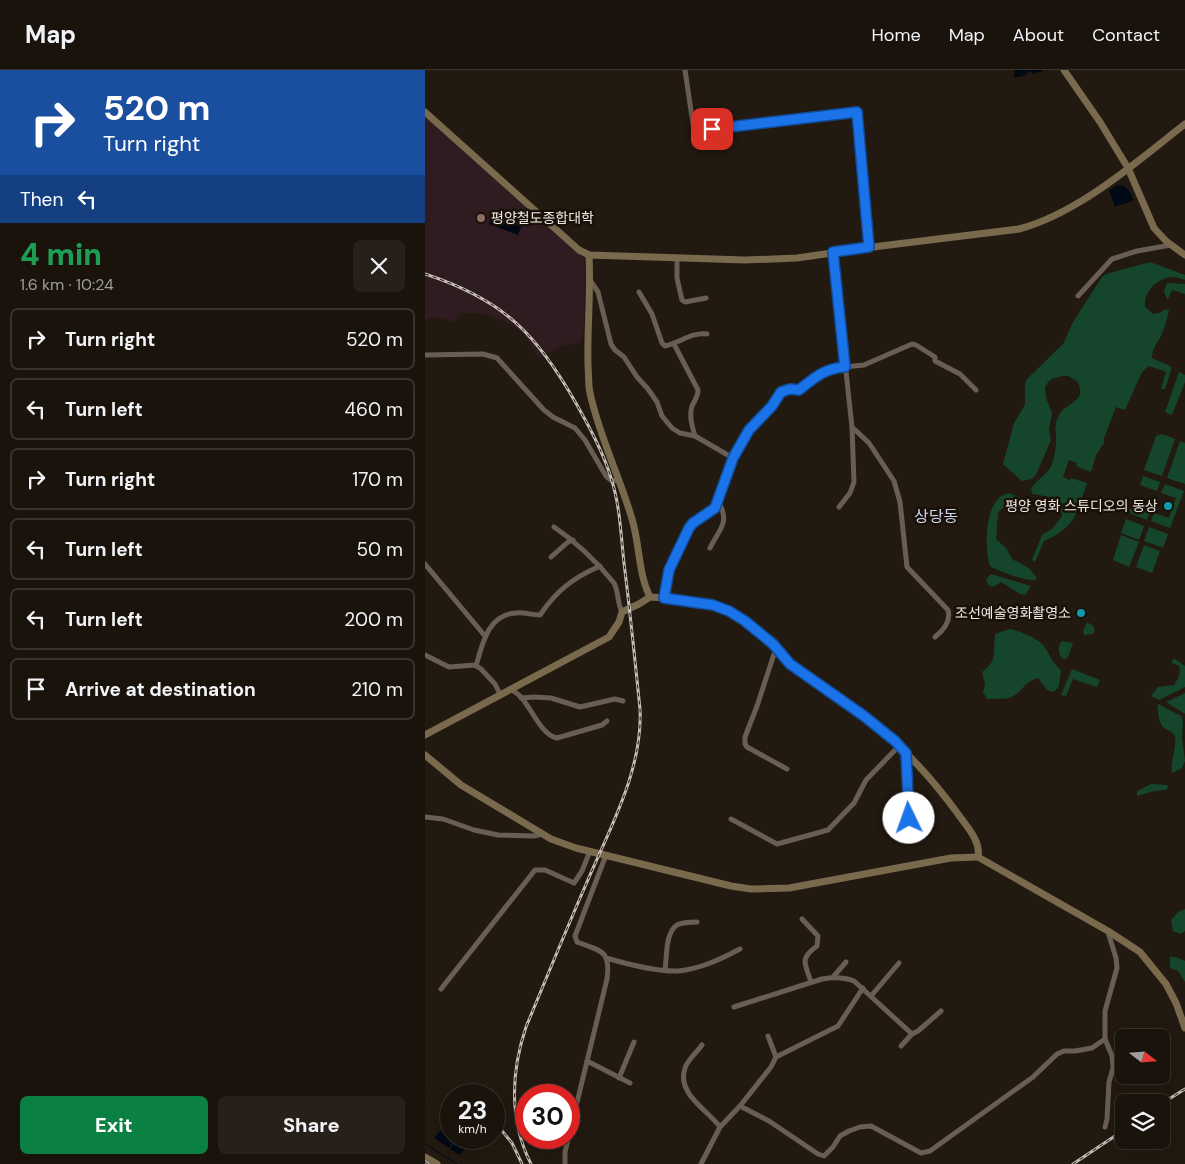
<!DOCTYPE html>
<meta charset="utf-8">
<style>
:root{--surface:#1a130c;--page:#27201a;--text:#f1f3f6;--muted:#9f9e9d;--line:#38322d;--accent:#0b8043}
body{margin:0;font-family:"DM Sans","Noto Sans KR",sans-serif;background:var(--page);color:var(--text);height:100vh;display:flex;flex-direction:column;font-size:19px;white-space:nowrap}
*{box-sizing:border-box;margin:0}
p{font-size:16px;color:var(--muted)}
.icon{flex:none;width:28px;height:28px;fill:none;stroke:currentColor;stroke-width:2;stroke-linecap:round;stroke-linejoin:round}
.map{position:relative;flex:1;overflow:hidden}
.side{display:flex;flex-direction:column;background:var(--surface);width:425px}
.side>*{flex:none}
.guide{background:#1a4fa0;color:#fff;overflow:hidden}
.needle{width:32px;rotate:107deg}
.buttons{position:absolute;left:690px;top:959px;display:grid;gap:10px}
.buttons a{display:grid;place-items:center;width:55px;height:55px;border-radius:8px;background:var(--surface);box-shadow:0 5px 20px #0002,0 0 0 1px var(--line);font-size:25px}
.speed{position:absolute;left:15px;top:1014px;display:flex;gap:10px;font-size:25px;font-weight:700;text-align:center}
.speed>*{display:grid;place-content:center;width:65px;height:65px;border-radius:50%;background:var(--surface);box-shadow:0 5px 20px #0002,0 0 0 1px var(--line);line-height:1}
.speed small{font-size:12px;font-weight:400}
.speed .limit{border:8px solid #d22;background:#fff;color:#111}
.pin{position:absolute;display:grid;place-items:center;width:42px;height:42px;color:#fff;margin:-21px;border-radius:10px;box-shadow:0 2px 8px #0006}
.me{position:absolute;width:55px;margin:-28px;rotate:357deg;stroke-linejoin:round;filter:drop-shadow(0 0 4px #0008)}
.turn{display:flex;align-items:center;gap:18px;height:105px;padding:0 20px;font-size:22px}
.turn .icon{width:65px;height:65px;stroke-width:2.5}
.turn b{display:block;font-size:35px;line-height:42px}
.then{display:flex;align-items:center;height:48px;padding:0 20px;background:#0003;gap:10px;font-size:19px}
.round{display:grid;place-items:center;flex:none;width:52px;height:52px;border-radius:8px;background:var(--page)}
.headline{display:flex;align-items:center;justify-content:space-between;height:85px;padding:0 20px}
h1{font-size:30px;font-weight:800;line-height:38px;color:#1e9e55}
.action{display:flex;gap:10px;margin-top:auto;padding:10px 20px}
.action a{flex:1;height:58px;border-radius:8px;background:var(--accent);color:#fff;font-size:20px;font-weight:800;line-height:58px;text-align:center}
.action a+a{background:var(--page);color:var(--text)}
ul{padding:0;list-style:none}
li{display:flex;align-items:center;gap:15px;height:62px;margin:0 10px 8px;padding:0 10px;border:2px solid var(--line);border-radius:8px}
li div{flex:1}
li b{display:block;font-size:19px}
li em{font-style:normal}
header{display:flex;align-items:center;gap:30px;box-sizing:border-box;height:70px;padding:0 25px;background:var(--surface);border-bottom:1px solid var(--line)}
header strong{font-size:24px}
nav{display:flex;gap:28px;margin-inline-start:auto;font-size:18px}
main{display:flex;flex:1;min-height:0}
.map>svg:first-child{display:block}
</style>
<header>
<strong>Map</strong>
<nav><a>Home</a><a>Map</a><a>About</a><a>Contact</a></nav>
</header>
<main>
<section class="side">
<div class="guide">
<div class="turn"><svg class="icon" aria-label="right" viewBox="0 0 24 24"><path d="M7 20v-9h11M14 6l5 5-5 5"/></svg><div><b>520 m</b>Turn right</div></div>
<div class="then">Then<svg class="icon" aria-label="left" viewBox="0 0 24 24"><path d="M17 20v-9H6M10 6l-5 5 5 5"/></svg></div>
</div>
<div class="headline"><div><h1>4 min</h1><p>1.6 km · 10:24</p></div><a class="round"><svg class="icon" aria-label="close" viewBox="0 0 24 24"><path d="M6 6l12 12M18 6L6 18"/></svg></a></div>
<ul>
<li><svg class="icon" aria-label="right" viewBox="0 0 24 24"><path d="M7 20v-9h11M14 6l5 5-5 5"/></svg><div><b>Turn right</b></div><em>520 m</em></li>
<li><svg class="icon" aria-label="left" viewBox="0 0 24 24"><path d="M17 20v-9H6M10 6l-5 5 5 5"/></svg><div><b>Turn left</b></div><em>460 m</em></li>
<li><svg class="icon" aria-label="right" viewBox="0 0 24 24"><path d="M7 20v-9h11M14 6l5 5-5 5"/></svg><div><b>Turn right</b></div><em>170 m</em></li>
<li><svg class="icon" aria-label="left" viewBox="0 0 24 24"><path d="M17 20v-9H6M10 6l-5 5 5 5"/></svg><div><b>Turn left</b></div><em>50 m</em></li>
<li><svg class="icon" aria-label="left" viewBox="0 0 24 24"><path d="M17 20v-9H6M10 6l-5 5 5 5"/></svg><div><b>Turn left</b></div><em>200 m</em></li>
<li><svg class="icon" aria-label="arrive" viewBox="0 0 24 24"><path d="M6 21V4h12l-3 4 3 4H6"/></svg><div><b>Arrive at destination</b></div><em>210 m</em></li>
</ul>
<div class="action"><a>Exit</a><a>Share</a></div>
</section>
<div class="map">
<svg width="760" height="1094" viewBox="0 0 760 1094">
<rect width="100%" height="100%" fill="#221910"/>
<polygon fill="#2e1c21" points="0,47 158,188 160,196 159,258 156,272 145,274 130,279 118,288 114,289 97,262 81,252 55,243 36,243 32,247 31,252 10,247 0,250"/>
<g fill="#15462c">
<path d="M725,192L760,205V210C756,209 752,207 748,207C733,207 718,222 720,237L728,244L734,243L741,239L744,240C744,243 737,266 735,268C731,275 727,279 727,288L747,297L740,319H736L741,302L724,296L717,302L700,340L691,337L679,368V373L671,385L666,402L651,396L652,393L644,390L638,407L645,410L646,408L662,413C651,444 651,457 619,471L610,492L607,490L617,465L628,458L637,446L634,430L625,427L608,424L606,419C611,410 622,405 626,396C629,389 631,378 631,370C631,362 629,355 633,347C639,332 664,333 652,311L643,306H637L627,309L623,312L620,317L621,328L627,343L624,359L626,370L611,405L607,409L597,411L578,394L589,353L600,335V314L602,309L638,274L648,252L677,207L681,204Z"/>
<polygon points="742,213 760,214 760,224 747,220 743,229 742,229 739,221"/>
<polygon points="754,302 760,305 760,312 747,345 740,342"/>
<polygon points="737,364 750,369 737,406 719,400 731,366"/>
<polygon points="755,371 760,373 760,414 742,408"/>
<polygon points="718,406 735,412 732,421 715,415"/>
<polygon points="740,414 759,421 745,458 726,451 729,443 744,448 751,428 736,423"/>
<path d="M584,423L598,429L593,435C586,438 578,434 573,443L571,469L582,479L587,489L604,498L611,507V510C603,512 572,501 565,496C559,478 559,427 584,423Z"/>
<polygon points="707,435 725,441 722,450 704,443"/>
<polygon points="701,449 719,456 714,470 696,463"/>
<polygon points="724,457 743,464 738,478 719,471"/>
<polygon points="696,465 714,472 704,497 688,490"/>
<polygon points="719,475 735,481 727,503 711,497"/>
<polygon points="566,504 606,516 600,525 595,524 576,512 568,517 563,515 561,509"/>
<polygon points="662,552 668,556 670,561 667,564 659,565 658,561"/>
<path d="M585,559C592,560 612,568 617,574C625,582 625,591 636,600L634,616L629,622L622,620L613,608C598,612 598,622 586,627C580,630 569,628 562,629L558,622L560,615L557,602C573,591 568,581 570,564Z"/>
<path d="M637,571L648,573L643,587L640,589L637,588C633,582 632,577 637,571Z"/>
<path d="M750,589L760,596V617L734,630L726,626L733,617L749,615C753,609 756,604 754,596L747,593V590Z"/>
<polygon points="647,599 675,610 672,617 648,609 641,626 636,625"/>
<polygon points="760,623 760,644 741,632"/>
<path d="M733,634L756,646L758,651L757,667L760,691L757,698L747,703C745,689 752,678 750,667C749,661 742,661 738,657C734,653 732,639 733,634Z"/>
<polygon points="726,714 742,715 743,717 741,720 729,721 712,726 712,721"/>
<polygon points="760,839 760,861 755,864 748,861 746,850 753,842"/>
<polygon points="745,887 751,887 760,891 760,912 753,901 745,898"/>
</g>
<g fill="#000916">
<polygon points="590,0 618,0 618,1 608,4 607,1 602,3 602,5 589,8"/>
<path d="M693,115C703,115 705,122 709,130L690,137L684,120Z"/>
<polygon points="71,146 96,157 93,165 64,154 66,147"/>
<polygon points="15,1061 30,1070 24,1078 9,1068"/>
<polygon points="31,1070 41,1077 35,1085 25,1079"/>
</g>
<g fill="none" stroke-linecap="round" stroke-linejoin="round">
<polyline stroke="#000916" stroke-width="1" points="0,1074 32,1094"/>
<g stroke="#6a5e54" stroke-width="5">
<polyline points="260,0 269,61 433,42 444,177"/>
<path d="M408,182L427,357L444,373L469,411L475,432L482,497L523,540C526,551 519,560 510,567"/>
<polyline points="252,188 252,208 257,230 260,232 281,228"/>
<polyline points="165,210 173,222 186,274 190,280 199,287 212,307 223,319 232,332 237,346 247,358 255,363 270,366 308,388"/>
<path d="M214,222L227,244L237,273L240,276C255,273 266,262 282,264"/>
<polyline points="653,226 687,189 712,181 746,175"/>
<path d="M249,274L273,320C273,326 270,330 267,336C264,346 267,356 270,366"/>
<polyline points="0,285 58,284 72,288 119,340 128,347 150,358 160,370 181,406 187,411 193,410"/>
<polyline points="414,437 425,423 429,412 427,357"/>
<path d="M129,457C153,473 171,491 189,513C194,522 192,533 197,542"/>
<path d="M285,478C294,459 306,453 293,431"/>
<polyline points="126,487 143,472 148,470"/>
<polyline points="0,494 60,566"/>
<polyline points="239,528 244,500 264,458 268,453 290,438 308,388 324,360 347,336 356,322 365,319 374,320 397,302 409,298 439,295 487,274 491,275 510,287 510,291 535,304 551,320"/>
<polyline points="351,578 332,636 320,667 320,674 322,677 362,699"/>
<polyline points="0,585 24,597 50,595 56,599 70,614 75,624"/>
<path d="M51,596C57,575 63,544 91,543C99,542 107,545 115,545C132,520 148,508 175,496"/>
<path d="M85,619C88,621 92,623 95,626C106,637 116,665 132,668L177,655L182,651"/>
<polyline points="96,628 109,627 126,628 155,637 190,629 198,631"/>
<polyline points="481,683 484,748"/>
<polyline points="0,747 18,749 49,760 73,765 109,766 118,764"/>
<polyline points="306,749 352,774 403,760 429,733 441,710 474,676"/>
<path d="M377,849L393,866L392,876C374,889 380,893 386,912"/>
<path d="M181,888C202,894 232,902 253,901C275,899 296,889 315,879"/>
<path d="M240,900C242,887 240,863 252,855C258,852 266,852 272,852"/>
<polyline points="408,907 421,892"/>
<polyline points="16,919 110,800 120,800 149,813 157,801 165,781"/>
<polyline points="446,926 474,893"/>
<path d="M309,937L397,909C409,907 418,907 429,911L487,964L493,961L516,941"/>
<polyline points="343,966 351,987"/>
<polyline points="680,969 687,986 688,998 684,1012 682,1049 680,1057"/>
<path d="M277,975C272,982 262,991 260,998C251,1024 283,1040 295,1057"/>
<polyline points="476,976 487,964"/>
<polyline points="162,991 205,1013"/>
<polyline points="194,1008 209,972"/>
<polyline points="315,1036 344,1051 393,1084 399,1086 408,1077 415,1066 424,1061 435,1057 446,1056 496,1083 505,1081 608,1007 632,984 639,981 650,981 667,978 680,969 680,941 692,898 691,888 683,862"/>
<path d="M140,1094V1082L182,909C186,879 175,881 152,872L150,866L181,785"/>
<polyline points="276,1094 295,1057 315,1036 346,997 351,987 413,956 438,918"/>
</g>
<g stroke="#79694d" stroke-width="7">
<polyline points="639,0 675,52 703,98 729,158 741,171 760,185"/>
<path d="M0,42L154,180L164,185L320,190L348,189L372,188L456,176L594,159C654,143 711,92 760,54"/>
<path d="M164,185C166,222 162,259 163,296C164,305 163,314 165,323C174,366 195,407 207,449C215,475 213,503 225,527C251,529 279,530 303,541C320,549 336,562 349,575C354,582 359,590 366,595C389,613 415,628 438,645C475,673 506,707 533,744C542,757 556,771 553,787L683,861L715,882L741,914L751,933L760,958"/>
<polyline points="0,665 184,567 194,552 197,542 214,534 225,527"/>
<polyline points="0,685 36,715 126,769 151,778 306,816 326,819 364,818 526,788 553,787"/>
<polyline points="0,1087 12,1094"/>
</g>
<g stroke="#c4bdb6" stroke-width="3">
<g id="rail">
<path d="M0,204C79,230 112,264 152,335C166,360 179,384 187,411C195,437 196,466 199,493C205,541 210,590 215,639C218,699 185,758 162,812C141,860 121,909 101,957C86,1002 84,1050 106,1094"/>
<polyline points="37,1022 41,1025"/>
<polyline points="736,1034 760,1019"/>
<polyline points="69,1051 87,1073 97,1094"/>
<polyline points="0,1092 3,1094"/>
<polyline points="648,1094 699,1060"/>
</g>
</g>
<use href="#rail" stroke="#191008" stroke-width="1" stroke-dasharray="4" stroke-linecap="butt"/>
</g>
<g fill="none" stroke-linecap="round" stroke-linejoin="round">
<g stroke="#114b97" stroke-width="12">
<path id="route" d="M287,59L432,42L444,177L408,182L420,297C400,298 389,308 374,320L365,319L356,322L347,336L324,360L308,388L290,438L268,453L264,458L244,500L239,528L288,535L304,541L320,551L348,574L365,594L439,646L470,671L481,683L484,748"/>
</g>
<use href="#route" stroke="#1a73e8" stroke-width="9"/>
</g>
<circle fill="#8d6e63" stroke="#191008" stroke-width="2" cx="56" cy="148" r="5"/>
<g fill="#0f9aa8" stroke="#191008" stroke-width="2">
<circle cx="743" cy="436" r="5"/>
<circle cx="656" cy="543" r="5"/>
</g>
<g text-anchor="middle" stroke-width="5" stroke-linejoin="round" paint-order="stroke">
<g font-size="14" fill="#efe8e2" stroke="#191008" text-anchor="end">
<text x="66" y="153" text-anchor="start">평양철도종합대학</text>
<text x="733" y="441">평양 영화 스튜디오의 동상</text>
<text x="646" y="548">조선예술영화촬영소</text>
</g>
<g font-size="16" fill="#ccd6f2" stroke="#191008">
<text x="511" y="452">상당동</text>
</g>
</g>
</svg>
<div class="buttons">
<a><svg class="needle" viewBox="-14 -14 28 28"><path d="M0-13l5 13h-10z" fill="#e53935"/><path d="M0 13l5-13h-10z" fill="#9f9e9d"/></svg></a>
<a><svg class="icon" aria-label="layers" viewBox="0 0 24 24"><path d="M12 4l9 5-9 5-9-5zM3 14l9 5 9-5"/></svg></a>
</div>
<div class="speed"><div>23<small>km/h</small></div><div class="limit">30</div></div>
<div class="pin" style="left:287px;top:59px;background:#d93025"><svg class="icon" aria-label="arrive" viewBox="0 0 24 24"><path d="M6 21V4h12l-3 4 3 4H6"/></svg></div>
<svg class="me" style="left:484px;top:748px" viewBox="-20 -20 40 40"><circle r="19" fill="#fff"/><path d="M0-13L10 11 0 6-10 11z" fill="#1a73e8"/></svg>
</div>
</main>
